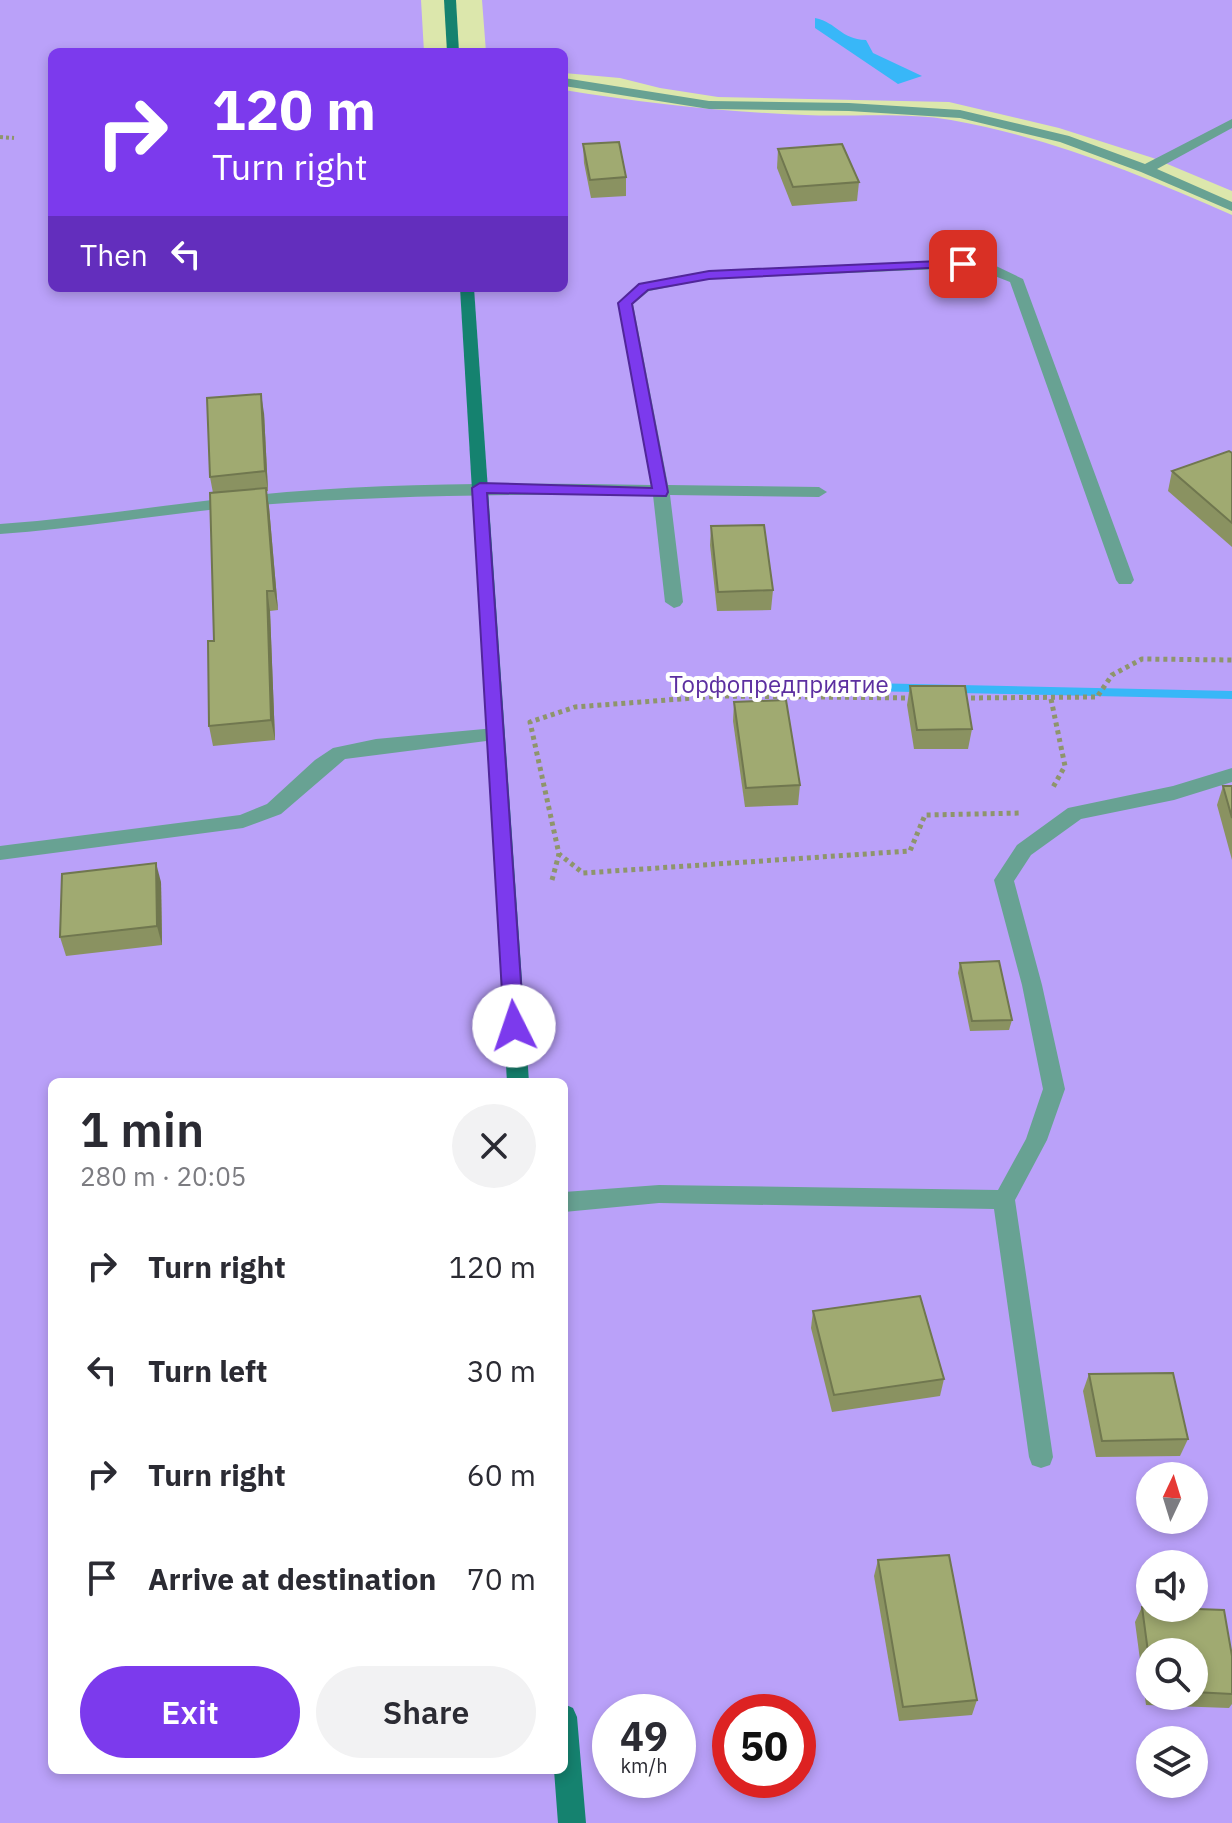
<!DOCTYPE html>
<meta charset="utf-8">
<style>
:root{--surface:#fff;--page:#f2f2f3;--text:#2b2b33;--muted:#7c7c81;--accent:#7c3aed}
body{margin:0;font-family:"IBM Plex Sans",sans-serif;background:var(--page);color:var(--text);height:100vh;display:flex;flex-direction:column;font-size:30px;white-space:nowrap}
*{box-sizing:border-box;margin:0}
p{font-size:26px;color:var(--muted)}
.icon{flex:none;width:44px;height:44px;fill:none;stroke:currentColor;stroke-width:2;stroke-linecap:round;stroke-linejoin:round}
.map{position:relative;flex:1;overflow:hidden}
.panel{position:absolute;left:48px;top:1078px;width:520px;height:696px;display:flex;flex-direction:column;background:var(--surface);border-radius:12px;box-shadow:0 4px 12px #0003}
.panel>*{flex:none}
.banner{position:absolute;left:48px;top:48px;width:520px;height:244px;border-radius:12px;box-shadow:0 4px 12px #0003;background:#7c3aed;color:#fff;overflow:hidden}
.needle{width:52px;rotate:4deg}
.tools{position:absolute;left:1136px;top:1462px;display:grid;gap:16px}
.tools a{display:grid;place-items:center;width:72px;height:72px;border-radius:50%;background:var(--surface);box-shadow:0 4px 12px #0003;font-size:40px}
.speed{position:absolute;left:592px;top:1694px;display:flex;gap:16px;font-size:40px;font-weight:700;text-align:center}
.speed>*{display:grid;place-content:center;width:104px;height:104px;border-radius:50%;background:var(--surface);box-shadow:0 4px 12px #0003;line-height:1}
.speed small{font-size:20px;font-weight:400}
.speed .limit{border:12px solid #d22;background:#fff;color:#111}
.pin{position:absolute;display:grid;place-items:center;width:68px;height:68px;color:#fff;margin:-34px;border-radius:16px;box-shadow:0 4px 12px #0006}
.me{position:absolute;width:88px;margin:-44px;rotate:356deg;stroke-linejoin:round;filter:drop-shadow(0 0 6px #0008)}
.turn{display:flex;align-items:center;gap:28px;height:168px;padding:0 32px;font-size:36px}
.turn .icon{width:104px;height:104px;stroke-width:2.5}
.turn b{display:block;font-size:56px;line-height:68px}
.then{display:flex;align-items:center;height:76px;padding:0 32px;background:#0003;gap:16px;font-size:30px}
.round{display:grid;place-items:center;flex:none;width:84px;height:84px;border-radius:42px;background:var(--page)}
.summary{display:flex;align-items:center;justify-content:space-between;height:136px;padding:0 32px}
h1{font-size:48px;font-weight:600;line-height:60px}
.action{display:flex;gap:16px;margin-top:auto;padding:16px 32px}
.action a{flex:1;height:92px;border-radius:48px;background:var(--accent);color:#fff;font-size:32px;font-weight:600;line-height:92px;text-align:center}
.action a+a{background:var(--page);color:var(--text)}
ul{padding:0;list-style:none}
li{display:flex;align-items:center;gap:24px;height:104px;padding:0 32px}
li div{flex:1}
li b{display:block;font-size:30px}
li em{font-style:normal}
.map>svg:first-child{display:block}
</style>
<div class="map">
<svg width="1232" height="1823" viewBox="0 0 1232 1823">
<rect width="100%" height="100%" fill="#dce7ac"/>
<g fill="#baa1f9" fill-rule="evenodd">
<path d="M0,0H421L424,52H52V288H564V90C644,103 724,112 805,115C850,117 907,112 951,120C1048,137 1142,175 1232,215V1823H0ZM52,1082H564V1770H52ZM1150,1476H1194V1520H1150ZM1150,1564H1194V1608H1150ZM1150,1652H1194V1696H1150ZM610,1712H678V1780H610ZM730,1712H798V1780H730ZM1150,1740H1194V1784H1150Z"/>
<polygon points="482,0 1232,0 1232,191 1153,158 1059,128 949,102 718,97 660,88 620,78 564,73 564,52 486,52"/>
</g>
<path fill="#38b7f8" d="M815,18C838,23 840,39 866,40L873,53L922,76L898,84L815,28Z"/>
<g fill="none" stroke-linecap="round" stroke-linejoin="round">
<polygon fill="#38b7f8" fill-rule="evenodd" points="773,681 1232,691 1232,699 773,689 767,685"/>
<polyline stroke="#8e956b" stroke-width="4" stroke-dasharray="3 3" stroke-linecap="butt" points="0,137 14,138"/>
<g stroke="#8e956b" stroke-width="5" stroke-dasharray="4 4" stroke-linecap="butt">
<polyline points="913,698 720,696 575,707 530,722 559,854 583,873 910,851 925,815 1021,813"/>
<polyline points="963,698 1097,697 1112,675 1142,659 1232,660"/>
<polyline points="1051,699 1065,766 1052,789"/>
<polyline points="552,880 559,854"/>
</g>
<polygon fill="#68a293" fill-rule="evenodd" points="495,728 504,734 502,739 345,759 281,814 243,828 0,860 0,846 240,815 267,804 315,760 333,748 376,739"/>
<g fill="#68a293" fill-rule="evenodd">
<polygon points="564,78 709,101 849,103 960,110 1069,136 1145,164 1232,119 1232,128 1157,169 1232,202 1232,211 1141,172 1060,142 960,118 849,111 709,109 564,86"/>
<path d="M963,260L996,266L1023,279L1134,580L1131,584H1119L1116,580L1010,282L987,273L963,268L709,279L649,291L633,304L668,485L819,487L827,492L819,497L670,495L683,602L680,606L674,608L665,602L653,495C521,494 391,495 259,505C172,512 87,528 0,534V524C85,518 170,504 255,495C386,482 520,483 651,485L618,303L639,284L709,271Z"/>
<polygon points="1232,768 1232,782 1174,800 1081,819 1031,855 1014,881 1042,985 1065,1089 1047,1140 1015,1200 1053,1457 1050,1465 1041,1468 1032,1465 1029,1457 994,1209 659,1203 564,1212 564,1192 659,1185 998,1190 1026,1139 1043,1089 1022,985 994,880 1017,845 1068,808 1173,786"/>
</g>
<g fill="#15826f" fill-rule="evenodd">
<polygon points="444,0 456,0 459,52 447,52"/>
<polygon points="460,288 474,288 529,1082 507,1082"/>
<polygon points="564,1704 573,1708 577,1717 586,1823 558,1823 554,1770 564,1770"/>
</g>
</g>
<g fill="#8a9261" fill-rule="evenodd">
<polygon points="583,144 626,177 626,196 591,198 584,163"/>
<polygon points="778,149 859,182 857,201 792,206 777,168"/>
<polygon points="264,413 268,491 266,491 269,507 278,610 270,611 275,740 213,746 209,726 214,641 213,493 210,477"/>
<polygon points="1232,453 1232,547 1168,491 1172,471"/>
<polygon points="711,526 773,590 771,610 717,611 710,545"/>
<polygon points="910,686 972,729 968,749 914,749 907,705"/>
<polygon points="734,702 800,785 798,805 745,807 733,721"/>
<polygon points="1223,786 1232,786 1232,860 1217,805"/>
<polygon points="161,882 162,945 66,956 60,937"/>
<polygon points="960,963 1012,1020 1009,1030 970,1031 958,973"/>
<polygon points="813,1311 944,1379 940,1396 832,1412 811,1328"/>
<polygon points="1089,1374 1188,1439 1180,1456 1096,1457 1083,1391"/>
<polygon points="878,1560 977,1700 972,1715 899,1721 874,1576"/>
<path d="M1142,1607L1232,1656V1704L1229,1708L1146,1705L1135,1622ZM1150,1652H1194V1696H1150Z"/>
</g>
<g fill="#70774f">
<polygon points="261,394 264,413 268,491 265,471"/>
<polygon points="266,488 269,507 278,610 274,591"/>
<polygon points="267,591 270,611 275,740 271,720"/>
<polygon points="156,863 161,882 162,945 157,926"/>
</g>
<g fill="#a0aa71" stroke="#70774f" stroke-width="2">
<polygon points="619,142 626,177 590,180 583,144"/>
<polygon points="842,144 859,182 793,187 778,149"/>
<polygon points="261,394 265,471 210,477 207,398"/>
<polygon points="1229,451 1232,453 1232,523 1172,471"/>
<polygon points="266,488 274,591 267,591 271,720 209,726 208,641 214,641 210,493"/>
<polygon points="764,525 773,590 718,592 711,526"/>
<polygon points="910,686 965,686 972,729 917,730"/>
<polygon points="786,700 800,785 746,788 734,702"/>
<polygon points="1223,786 1232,786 1232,818"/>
<polygon points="156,863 157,926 60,937 62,874"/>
<polygon points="999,961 1012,1020 972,1021 960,963"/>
<polygon points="920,1296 944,1379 834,1395 813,1311"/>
<polygon points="1173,1373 1188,1439 1102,1441 1089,1374"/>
<polygon points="949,1555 977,1700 903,1707 878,1560"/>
<polygon points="1142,1607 1224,1610 1232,1656 1232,1694 1194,1692 1194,1652 1150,1652 1150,1667"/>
</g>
<polygon fill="#7c3aed" stroke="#51269a" stroke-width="2" points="963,260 968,261 968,266 709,279 648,290 632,304 668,492 666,496 487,493 524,1026 521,1031 507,1031 504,1026 472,488 480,483 652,488 618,303 639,284 709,271"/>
<g text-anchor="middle" stroke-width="8" stroke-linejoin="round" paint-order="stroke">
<g font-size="24" fill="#5c2fa0" stroke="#fff">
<text x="779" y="693">Торфопредприятие</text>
</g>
</g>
</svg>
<div class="tools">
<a><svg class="needle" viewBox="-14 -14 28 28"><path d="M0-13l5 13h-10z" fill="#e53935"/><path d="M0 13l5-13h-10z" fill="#7c7c81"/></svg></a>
<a><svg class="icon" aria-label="sound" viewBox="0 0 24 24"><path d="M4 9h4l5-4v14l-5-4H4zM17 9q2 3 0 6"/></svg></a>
<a><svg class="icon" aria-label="search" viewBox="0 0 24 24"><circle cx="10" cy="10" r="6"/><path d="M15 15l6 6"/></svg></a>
<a><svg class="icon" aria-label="layers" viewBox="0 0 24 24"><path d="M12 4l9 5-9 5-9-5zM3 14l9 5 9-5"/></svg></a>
</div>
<div class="speed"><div>49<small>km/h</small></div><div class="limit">50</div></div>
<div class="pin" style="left:963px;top:264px;background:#d93025"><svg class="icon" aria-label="arrive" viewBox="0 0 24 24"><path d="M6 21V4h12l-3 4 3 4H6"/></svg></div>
<svg class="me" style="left:514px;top:1026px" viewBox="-20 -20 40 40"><circle r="19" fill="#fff"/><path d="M0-13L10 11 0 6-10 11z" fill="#7c3aed"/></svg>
<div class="banner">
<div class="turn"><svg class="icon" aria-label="right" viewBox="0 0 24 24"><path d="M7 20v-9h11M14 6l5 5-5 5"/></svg><div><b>120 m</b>Turn right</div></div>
<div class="then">Then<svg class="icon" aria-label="left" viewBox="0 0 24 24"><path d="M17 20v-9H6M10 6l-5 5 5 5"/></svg></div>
</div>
<section class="panel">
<div class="summary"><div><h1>1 min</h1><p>280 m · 20:05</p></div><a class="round"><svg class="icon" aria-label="close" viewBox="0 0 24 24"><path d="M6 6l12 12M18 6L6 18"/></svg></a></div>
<ul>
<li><svg class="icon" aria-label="right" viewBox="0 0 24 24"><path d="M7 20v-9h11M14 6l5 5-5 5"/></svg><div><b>Turn right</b></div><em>120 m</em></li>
<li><svg class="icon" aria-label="left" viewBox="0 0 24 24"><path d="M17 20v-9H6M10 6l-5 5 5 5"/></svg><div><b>Turn left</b></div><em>30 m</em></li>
<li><svg class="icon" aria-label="right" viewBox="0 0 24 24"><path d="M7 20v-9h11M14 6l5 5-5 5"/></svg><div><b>Turn right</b></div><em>60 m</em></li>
<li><svg class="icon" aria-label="arrive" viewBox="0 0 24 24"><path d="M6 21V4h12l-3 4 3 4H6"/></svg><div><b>Arrive at destination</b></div><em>70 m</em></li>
</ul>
<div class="action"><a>Exit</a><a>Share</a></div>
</section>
</div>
